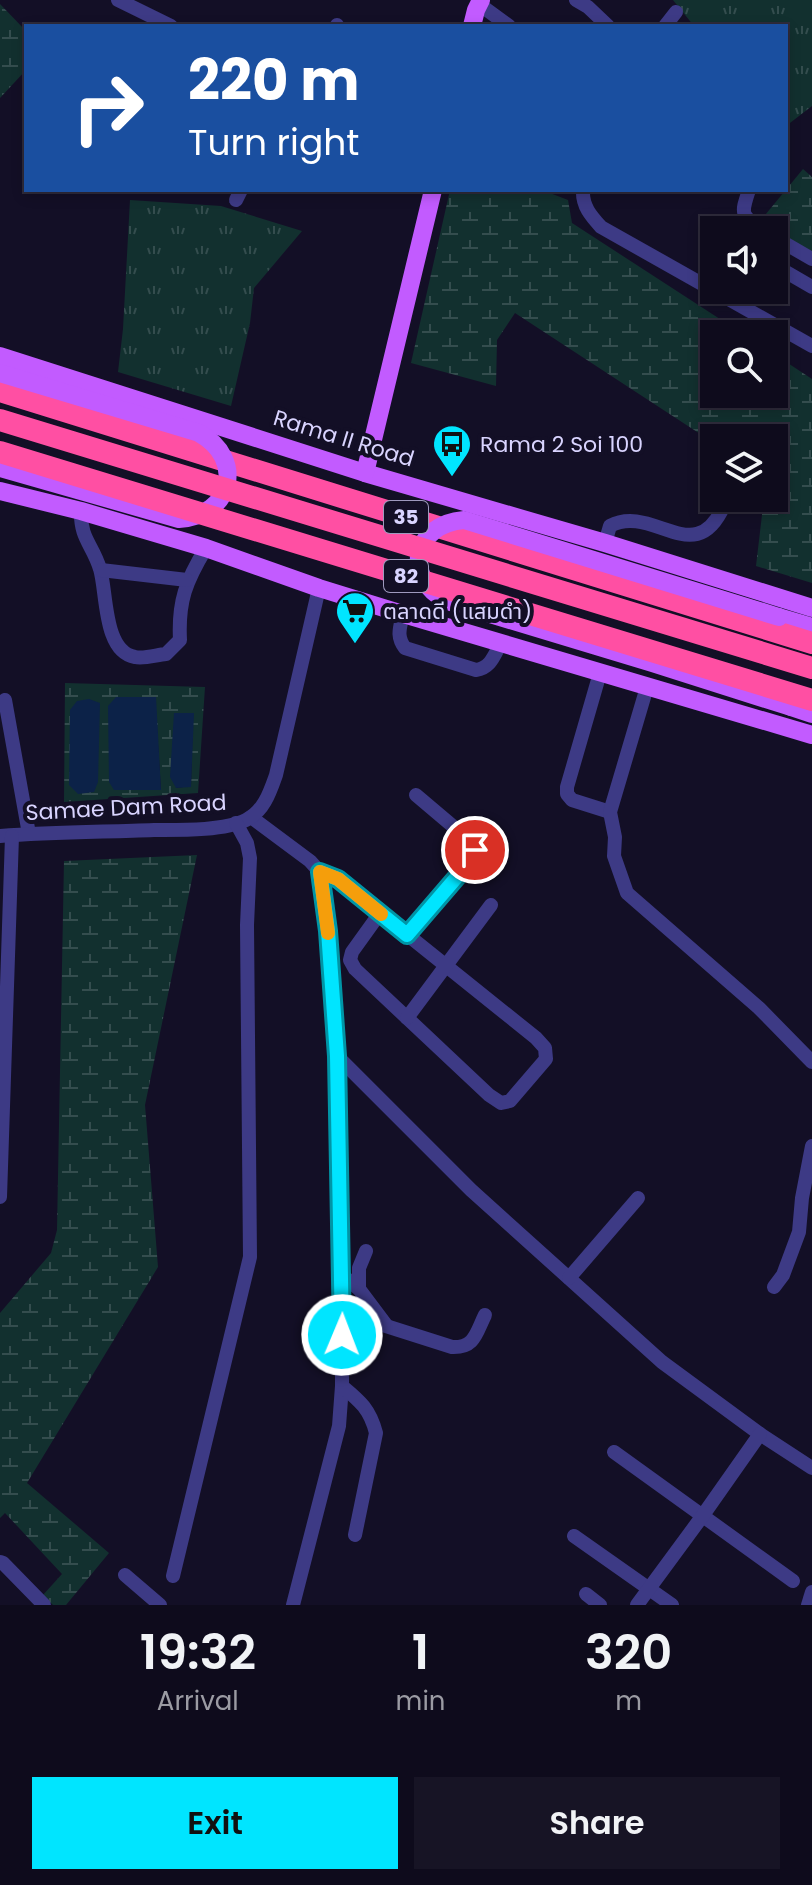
<!DOCTYPE html>
<meta charset="utf-8">
<style>
:root{--surface:#0e0b1c;--page:#171425;--text:#f1f3f6;--muted:#9b9ba3;--line:#2e2b3b;--accent:#00e5ff}
body{margin:0;font-family:Poppins,"Noto Sans Thai",sans-serif;background:var(--page);color:var(--text);height:100vh;display:flex;flex-direction:column;font-size:30px;white-space:nowrap}
*{box-sizing:border-box;margin:0}
p{font-size:26px;color:var(--muted)}
.icon{flex:none;width:44px;height:44px;fill:none;stroke:currentColor;stroke-width:2;stroke-linecap:round;stroke-linejoin:round}
.map{position:relative;height:1605px;overflow:hidden}
.panel{display:flex;flex-direction:column;background:var(--surface);flex:1}
.panel>*{flex:none}
.top-card{position:absolute;left:24px;top:24px;width:764px;height:168px;border-radius:0px;box-shadow:0 4px 12px #0003,0 0 0 2px var(--line);background:#1a4fa0;color:#fff;overflow:hidden}
.fabs{position:absolute;left:700px;top:216px;display:grid;gap:16px}
.fabs a{display:grid;place-items:center;width:88px;height:88px;border-radius:0px;background:var(--surface);box-shadow:0 4px 12px #0003,0 0 0 2px var(--line);font-size:40px}
.pin{position:absolute;display:grid;place-items:center;width:68px;height:68px;color:#fff;margin:-34px;border:4px solid #fff;border-radius:50%;box-shadow:0 2px 8px #0007}
.me{position:absolute;width:88px;margin:-44px;rotate:1deg;stroke-linejoin:round;filter:drop-shadow(0 0 6px #0008)}
.turn{display:flex;align-items:center;gap:28px;height:168px;padding:0 32px;font-size:36px}
.turn .icon{width:104px;height:104px;stroke-width:2.5}
.turn b{display:block;font-size:56px;line-height:68px}
.eta{display:flex;justify-content:space-evenly;align-items:center;height:136px;text-align:center}
.eta b{font-size:48px;font-weight:600;line-height:56px}
.cta{display:flex;gap:16px;margin-top:auto;padding:16px 32px}
.cta a{flex:1;height:92px;border-radius:0px;background:var(--accent);color:#111;font-size:32px;font-weight:600;line-height:92px;text-align:center}
.cta a+a{background:var(--page);color:var(--text)}
.map>svg:first-child{display:block}
</style>
<div class="map">
<svg width="812" height="1605" viewBox="0 0 812 1605">
<defs>
<pattern id="grass-tufts" width="24" height="20" patternUnits="userSpaceOnUse" patternTransform="scale(2)"><rect width="24" height="20" fill="#12302f"/><path d="M3 7l-1-3M5 7V3M7 7l1-3M15 17l-1-3M17 17v-4M19 17l1-3" fill="none" stroke="#344d4e"/></pattern>
<pattern id="wetland-marsh" width="20" height="14" patternUnits="userSpaceOnUse" patternTransform="scale(2)"><rect width="20" height="14" fill="#12302f"/><path d="M1 5h8M5 5V1M11 12h8M15 12V8" fill="none" stroke="#344d4e"/></pattern>
</defs>
<rect width="100%" height="100%" fill="#130f26"/>
<g fill="url(#grass-tufts)">
<polygon points="673,0 812,0 812,106 786,126 786,26 694,26"/>
<polygon points="130,200 221,206 302,231 254,288 250,323 231,406 118,372 123,329"/>
</g>
<g fill="url(#wetland-marsh)" fill-rule="evenodd">
<polygon points="0,4 26,31 26,70 0,98"/>
<polygon points="803,169 812,177 812,254 761,220"/>
<polygon points="450,190 542,190 568,200 572,223 743,334 714,334 714,394 774,394 774,354 812,379 812,583 756,566 764,498 774,498 774,438 714,438 714,443 515,313 497,340 496,386 411,363"/>
<path d="M65,683L205,687L198,793L64,802ZM155,697L161,790L138,789ZM193,713L191,786L176,788L174,714Z"/>
<polygon points="197,855 145,1105 158,1267 27,1483 109,1553 66,1605 53,1605 43,1595 62,1574 5,1513 0,1518 0,1313 51,1253 57,1230 64,861"/>
</g>
<g fill="#0c2248">
<polygon points="116,697 156,697 161,790 114,790 109,782 108,706"/>
<polygon points="89,699 100,703 98,782 94,792 78,794 69,785 70,710 77,701"/>
<polygon points="174,713 194,713 191,787 176,788 170,777"/>
</g>
<g fill="none" stroke-linecap="round" stroke-linejoin="round">
<g stroke="#3d3a85" stroke-width="14">
<polyline points="118,0 171,26"/>
<polyline points="576,0 588,7 608,26"/>
<polyline points="479,4 509,26"/>
<polyline points="337,26 337,25"/>
<polyline points="665,26 676,12"/>
<path d="M583,190C582,206 591,216 601,227L812,346"/>
<path d="M749,190C741,214 740,215 763,230"/>
<polyline points="236,200 241,190"/>
<polyline points="774,237 812,259"/>
<polyline points="774,265 812,287"/>
<path d="M81,511C80,539 93,545 100,569C107,591 103,652 135,657C144,659 156,655 166,654L180,640C178,601 186,581 206,548"/>
<path d="M605,543L610,526C654,502 698,576 727,498"/>
<polyline points="101,570 187,580"/>
<path d="M403,614C400,628 396,636 405,648L476,670C491,668 494,655 501,643"/>
<polyline points="600,673 567,787 567,794 572,800 610,812"/>
<polyline points="647,687 610,812 615,837 614,856 627,893 759,1008 812,1062"/>
<polyline points="5,700 29,834"/>
<polyline points="251,817 310,861 320,872 328,931 337,1056 342,1312 342,1386 339,1426 293,1605"/>
<path d="M0,836C51,832 103,832 154,830C179,830 224,831 246,820C264,811 270,792 276,775L319,588"/>
<polyline points="320,872 338,879 536,1038 545,1048 546,1059 510,1101 501,1103 489,1095 355,969 350,960 352,952 380,913"/>
<polyline points="407,935 468,864 475,850 468,839 416,795"/>
<polyline points="407,1018 491,905"/>
<polyline points="337,1056 471,1190 662,1362 760,1434 812,1468"/>
<polyline points="0,1197 12,836"/>
<polyline points="342,1275 359,1289 386,1325"/>
<polyline points="569,1278 638,1198"/>
<polyline points="774,1287 783,1275 799,1232 802,1198 812,1146"/>
<polyline points="359,1289 359,1268 366,1251"/>
<path d="M342,1312L452,1347C475,1348 476,1333 485,1315"/>
<path d="M342,1386C360,1401 370,1409 376,1433L355,1535"/>
<polyline points="614,1452 793,1581"/>
<polyline points="574,1536 672,1605"/>
<polyline points="0,1562 3,1563 44,1605"/>
<polyline points="125,1575 160,1605"/>
<polyline points="173,1576 250,1257 247,925 250,858 247,843 236,823"/>
<polyline points="586,1594 600,1605"/>
<polyline points="637,1605 701,1518 760,1434"/>
<polyline points="808,1605 812,1592"/>
</g>
<g stroke="#c25bff" stroke-width="18">
<polyline points="472,26 476,10 481,0"/>
<polyline points="0,356 365,473 605,543 812,608"/>
<polyline points="365,473 433,190"/>
<polyline points="0,491 81,511 206,548 319,588 403,614 812,735"/>
<polyline points="779,617 812,627"/>
<polyline points="791,707 812,714"/>
</g>
<polyline stroke="#ff4fa3" stroke-width="22" points="0,391 812,643"/>
<g stroke="#c25bff" stroke-width="18">
<path d="M0,373L199,433C246,459 232,516 179,519L0,468"/>
<path d="M779,617L464,520C413,524 402,578 447,601L652,663L791,707"/>
</g>
<g stroke="#ff4fa3" stroke-width="22">
<polyline points="0,420 812,668"/>
<polyline points="0,452 812,700"/>
</g>
</g>
<g fill="none" stroke-linecap="round" stroke-linejoin="round">
<g stroke="#0095a6" stroke-width="20">
<polyline id="route" points="342,1335 337,1056 328,931 320,872 338,879 407,935 468,864 475,850"/>
</g>
<use href="#route" stroke="#00e5ff" stroke-width="14"/>
<polyline stroke="#f59e0b" stroke-width="14" points="328,933 320,872 338,879 381,914"/>
</g>
<defs>
<g id="bus-pin" transform="scale(2)"><path d="M0 17L-7.5 6A9.5 9.5 0 1 1 7.5 6Z" fill="#00e5ff" stroke="#130f26"/><path d="M-5-6H5V4H4V6H2V4H-2V6H-4V4H-5ZM-3.5-4V0h7V-4ZM-3.5 1.2v1.5H-2V1.2ZM2 1.2v1.5H3.5V1.2Z" fill="#111"/></g>
<g id="supermarket-pin" transform="scale(2)"><path d="M0 17L-7.5 6A9.5 9.5 0 1 1 7.5 6Z" fill="#00e5ff" stroke="#130f26"/><path d="M-6-5.5h2.5l.6 2H6L4.5 2H-2.5L-4.4-4H-6ZM-1.5 3.2a1.3 1.3 0 1 0 .1 0ZM3 3.2a1.3 1.3 0 1 0 .1 0Z" fill="#111"/></g>
</defs>
<g fill-rule="evenodd">
<use href="#bus-pin" x="452" y="444"/>
<use href="#supermarket-pin" x="355" y="611"/>
</g>
<g text-anchor="middle" stroke-width="8" stroke-linejoin="round" paint-order="stroke">
<g fill="#130f26" stroke="#9e99be" stroke-width="2">
<rect x="384" y="501" width="44" height="32" rx="6"/>
<rect x="384" y="560" width="44" height="32" rx="6"/>
</g>
<g font-size="20" font-weight="bold" fill="#d9d4ff">
<text x="406" y="524">35</text>
<text x="406" y="583">82</text>
</g>
<g font-size="22" fill="#d9d4ff" stroke="#130f26">
<text transform="translate(344 438) rotate(17)" y="8">Rama II Road</text>
<text transform="translate(126 807) rotate(-3)" y="8">Samae Dam Road</text>
</g>
<g font-size="22" fill="#d9d4ff" stroke="#130f26" text-anchor="start">
<text x="480" y="452">Rama 2 Soi 100</text>
<text x="383" y="619">ตลาดดี (แสมดำ)</text>
</g>
</g>
</svg>
<div class="fabs">
<a><svg class="icon" aria-label="sound" viewBox="0 0 24 24"><path d="M4 9h4l5-4v14l-5-4H4zM17 9q2 3 0 6"/></svg></a>
<a><svg class="icon" aria-label="search" viewBox="0 0 24 24"><circle cx="10" cy="10" r="6"/><path d="M15 15l6 6"/></svg></a>
<a><svg class="icon" aria-label="layers" viewBox="0 0 24 24"><path d="M12 4l9 5-9 5-9-5zM3 14l9 5 9-5"/></svg></a>
</div>
<div class="pin" style="left:475px;top:850px;background:#d93025"><svg class="icon" aria-label="arrive" viewBox="0 0 24 24"><path d="M6 21V4h12l-3 4 3 4H6"/></svg></div>
<svg class="me" style="left:342px;top:1335px" viewBox="-20 -20 40 40"><circle r="17" fill="#00e5ff" stroke="#fff" stroke-width="3"/><path d="M0-11L8 9 0 5-8 9z" fill="#fff"/></svg>
<div class="top-card">
<div class="turn"><svg class="icon" aria-label="right" viewBox="0 0 24 24"><path d="M7 20v-9h11M14 6l5 5-5 5"/></svg><div><b>220 m</b>Turn right</div></div>
</div>
</div>
<section class="panel">
<div class="eta">
<div><b>19:32</b><p>Arrival</p></div>
<div><b>1</b><p>min</p></div>
<div><b>320</b><p>m</p></div>
</div>
<div class="cta"><a>Exit</a><a>Share</a></div>
</section>
